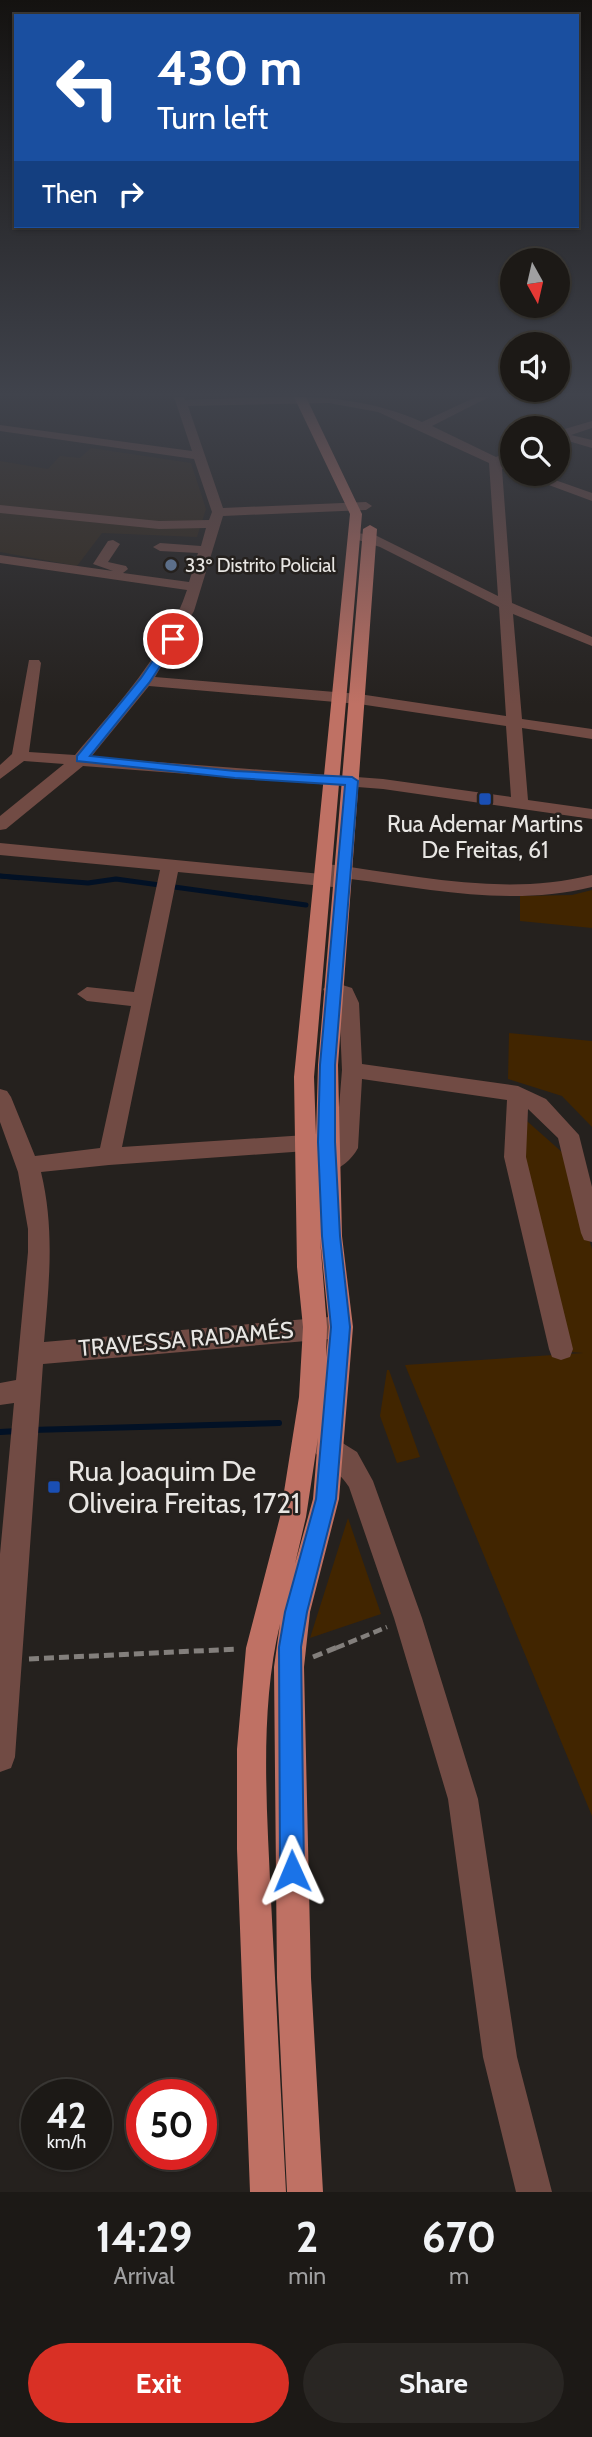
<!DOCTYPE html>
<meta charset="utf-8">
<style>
:root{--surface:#1c1916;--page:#292623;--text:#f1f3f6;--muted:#a0a0a1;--line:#3a3835;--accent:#d93025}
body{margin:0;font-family:Cabin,sans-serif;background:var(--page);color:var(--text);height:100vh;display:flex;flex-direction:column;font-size:26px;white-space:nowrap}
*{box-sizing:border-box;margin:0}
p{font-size:23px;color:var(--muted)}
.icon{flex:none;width:38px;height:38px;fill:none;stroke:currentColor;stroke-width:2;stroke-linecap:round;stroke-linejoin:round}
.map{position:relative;height:2192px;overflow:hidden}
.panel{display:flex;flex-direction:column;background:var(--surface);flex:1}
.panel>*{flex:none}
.hud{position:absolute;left:14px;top:14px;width:565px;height:214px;border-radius:0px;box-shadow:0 2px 5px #0004,0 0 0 2px var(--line);background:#1a4fa0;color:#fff;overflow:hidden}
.needle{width:46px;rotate:172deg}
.fabs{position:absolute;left:500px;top:248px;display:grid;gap:14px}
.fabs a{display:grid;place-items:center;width:70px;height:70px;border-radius:50%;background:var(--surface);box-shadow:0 2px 5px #0004,0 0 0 2px var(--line);font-size:35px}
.speed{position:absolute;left:21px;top:2079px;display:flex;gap:14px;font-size:35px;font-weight:700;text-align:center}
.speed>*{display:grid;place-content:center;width:91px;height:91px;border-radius:50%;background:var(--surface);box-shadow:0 2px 5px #0004,0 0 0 2px var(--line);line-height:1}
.speed small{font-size:18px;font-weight:400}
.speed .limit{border:10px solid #d22;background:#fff;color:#111}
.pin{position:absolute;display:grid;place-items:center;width:60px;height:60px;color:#fff;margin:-30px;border:4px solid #fff;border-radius:50%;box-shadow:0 2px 7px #0007}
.me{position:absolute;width:77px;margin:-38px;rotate:359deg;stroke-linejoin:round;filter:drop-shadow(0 0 5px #0008)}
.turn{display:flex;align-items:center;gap:24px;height:147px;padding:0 28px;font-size:32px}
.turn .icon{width:91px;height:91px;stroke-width:2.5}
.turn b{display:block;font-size:49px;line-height:60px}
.then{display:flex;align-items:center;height:66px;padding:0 28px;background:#0003;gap:14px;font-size:26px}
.eta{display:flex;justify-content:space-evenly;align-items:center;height:119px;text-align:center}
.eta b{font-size:42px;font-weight:700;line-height:49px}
.button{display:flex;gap:14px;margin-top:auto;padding:14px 28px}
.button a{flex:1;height:80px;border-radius:42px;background:var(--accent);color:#fff;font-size:28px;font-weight:700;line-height:80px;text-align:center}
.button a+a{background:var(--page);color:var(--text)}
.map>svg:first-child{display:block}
</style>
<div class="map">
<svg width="592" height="2192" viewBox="0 0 592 2192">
<rect width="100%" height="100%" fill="#25211e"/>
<polygon fill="#332719" points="91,448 191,463 206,509 197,537 102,533 77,566 0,552 0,461 48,469 60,456 80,458"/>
<g fill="#412500">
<polygon points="592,890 592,928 520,921 520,896 572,895"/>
<polygon points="509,1033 592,1041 592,1127 562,1096 508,1079"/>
<polygon points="519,1114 563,1153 592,1249 592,1816 405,1365 583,1353 570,1352 520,1156"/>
<polygon points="387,1370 389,1370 420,1457 397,1463 380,1416"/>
<polygon points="348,1518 381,1614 310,1638"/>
</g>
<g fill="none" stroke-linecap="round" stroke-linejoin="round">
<polyline stroke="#021125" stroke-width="4.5" points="0,876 19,878"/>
<polyline stroke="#021125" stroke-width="5" points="0,876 88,883 116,879 306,905"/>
<g stroke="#021125" stroke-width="6">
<polyline points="31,1430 279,1423"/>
<polyline points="0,1432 18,1431"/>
</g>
<polyline stroke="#837f7c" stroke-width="4.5" stroke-dasharray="9 4.5" stroke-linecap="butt" points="336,1648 387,1627"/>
<g stroke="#837f7c" stroke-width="5" stroke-dasharray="10 5" stroke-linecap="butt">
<polyline points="313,1657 340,1646"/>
<polyline points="29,1659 238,1649"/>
</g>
<g fill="#714b44" fill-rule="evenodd">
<path d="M174,397H184L185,400C269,398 344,387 422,422L476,397H489L432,426L496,457L513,450V459L506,462L512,464L513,469H502L512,603L592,637V646L513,614L522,719L592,729V739L522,728L528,800L592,809V819L383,789L83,766L6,829L0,830V816L64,764L24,761L0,779V765L12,754L29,660H39L41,663L29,752L75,755C117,705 166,653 187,590L0,563V555L113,571L93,564L108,541L113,540L120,544L108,562L126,566L128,569L123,573L189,582L198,553L160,551L153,547L160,543L201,546L206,528L159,529L0,513V505L159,521L209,520L212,512L194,459L0,431V425L192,451ZM329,403L378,412L489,463L498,596L375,535L356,533L349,537L380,547L499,607L506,716L359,694L155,677L194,611L223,516L366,510L372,506L366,502L223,508L188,406ZM149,686L359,704L506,726L511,797L383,779L91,757Z"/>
<polygon points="592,421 592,428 571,435 592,440 592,448 558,438 558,431"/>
<polygon points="519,474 538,474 592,493 592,501"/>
<path d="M0,843L321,874L318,870L327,864C416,875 503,897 592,875V887C510,907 432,889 350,879L349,886L343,888L178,872L122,1147L321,1134L329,1136L332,1142L329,1148L321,1150L109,1165L41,1172C55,1230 49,1284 44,1342L341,1316L350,1320L353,1327L350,1334L341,1338L43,1364L15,1757L11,1768L0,1772V1554L14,1403L0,1405V1383L16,1380L28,1252V1229L18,1172L0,1122V1089L7,1091L11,1097L35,1156L100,1148L131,1006L87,1001L77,994L87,987L134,992L160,870L0,855Z"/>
<path d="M333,982L352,988L359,1003L362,1064L518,1086L546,1099L579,1135L592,1187V1242L584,1240L581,1233L558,1138L528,1109L526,1157L573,1349L570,1357L561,1360L552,1357L549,1349L504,1157L507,1100L362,1079L358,1148C351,1161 335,1175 320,1170L317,1164L336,1144L342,1070L339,1003L337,997L326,994L323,989Z"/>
<path d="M320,1429L357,1452L373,1481L422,1618L478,1799L517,2057L552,2192H516L483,2057L448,1799L394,1618L349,1487C336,1466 314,1458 307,1441L311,1433Z"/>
</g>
<path fill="#bf7164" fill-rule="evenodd" d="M294,397H306L362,514L314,1077L316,1135L318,1065L363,529L370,525L377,529L338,1065L342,1236L353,1327L339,1499L310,1612L304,1667L311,1978L323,2192H287L277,1978L274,1667L280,1624C259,1712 267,1810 271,1900C276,1997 281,2095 286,2192H250L237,1849V1749L246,1648L280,1517L299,1397L303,1327L297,1267L294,1077L350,514ZM320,1238L329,1327L326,1357L327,1327ZM318,1438L313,1499L295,1564L306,1517Z"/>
</g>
<linearGradient id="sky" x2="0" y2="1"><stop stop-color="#141210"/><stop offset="0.56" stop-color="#40434c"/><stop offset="1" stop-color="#40434c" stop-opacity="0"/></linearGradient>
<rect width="592" height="704" fill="url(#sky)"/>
<polygon fill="#1a73e8" stroke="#114b97" stroke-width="2" points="169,637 178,639 149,683 90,756 235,771 352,777 358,781 335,1065 335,1142 340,1236 350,1327 336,1499 307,1612 301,1647 304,1871 300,1879 292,1883 283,1879 280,1871 279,1647 285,1612 316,1499 331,1327 322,1236 318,1142 320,1065 345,785 235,778 77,761 77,756 141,678"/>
<circle fill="#5c6f8a" stroke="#25211e" stroke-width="2.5" cx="171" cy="565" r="7"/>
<g fill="#1a4fb4" stroke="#25211e" stroke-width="2.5">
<rect x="478" y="792" width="14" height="14" rx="3.5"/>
<rect x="47" y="1480" width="14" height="14" rx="3.5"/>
</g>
<g text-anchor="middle" stroke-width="5" stroke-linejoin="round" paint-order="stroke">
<g font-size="19" fill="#e8e6e3" stroke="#25211e" text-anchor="start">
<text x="185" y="572">33º Distrito Policial</text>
</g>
<g font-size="23" fill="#e8e6e3" stroke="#25211e">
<text x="485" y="832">Rua Ademar Martins<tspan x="485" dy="26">De Freitas, 61</tspan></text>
</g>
<g font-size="23" fill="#e8e6e3" stroke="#25211e">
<text transform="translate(186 1339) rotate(-5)" y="8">TRAVESSA RADAMÉS</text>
</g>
<g font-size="28" fill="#e8e6e3" stroke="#25211e" text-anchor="start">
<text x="68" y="1481">Rua Joaquim De<tspan x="68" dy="32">Oliveira Freitas, 1721</tspan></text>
</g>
</g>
</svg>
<div class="fabs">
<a><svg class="needle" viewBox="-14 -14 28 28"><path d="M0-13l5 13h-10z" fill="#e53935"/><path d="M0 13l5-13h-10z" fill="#a0a0a1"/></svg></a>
<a><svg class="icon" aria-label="sound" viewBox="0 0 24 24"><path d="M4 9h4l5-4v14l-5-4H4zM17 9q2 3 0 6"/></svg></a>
<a><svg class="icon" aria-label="search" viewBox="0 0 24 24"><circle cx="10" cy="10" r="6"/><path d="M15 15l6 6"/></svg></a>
</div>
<div class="speed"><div>42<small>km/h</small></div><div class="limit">50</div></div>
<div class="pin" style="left:173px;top:639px;background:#d93025"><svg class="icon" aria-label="arrive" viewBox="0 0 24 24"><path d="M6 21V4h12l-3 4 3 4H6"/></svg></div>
<svg class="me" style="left:292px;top:1871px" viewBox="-20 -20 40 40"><path d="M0-17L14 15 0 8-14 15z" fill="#1a73e8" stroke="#fff" stroke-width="4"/></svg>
<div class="hud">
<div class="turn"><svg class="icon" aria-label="left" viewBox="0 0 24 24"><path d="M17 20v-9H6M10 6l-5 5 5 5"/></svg><div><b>430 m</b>Turn left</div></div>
<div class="then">Then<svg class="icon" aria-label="right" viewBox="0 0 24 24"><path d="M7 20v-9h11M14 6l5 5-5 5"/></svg></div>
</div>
</div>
<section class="panel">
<div class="eta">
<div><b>14:29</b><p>Arrival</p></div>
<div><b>2</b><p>min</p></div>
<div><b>670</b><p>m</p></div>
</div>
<div class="button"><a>Exit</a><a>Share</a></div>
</section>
